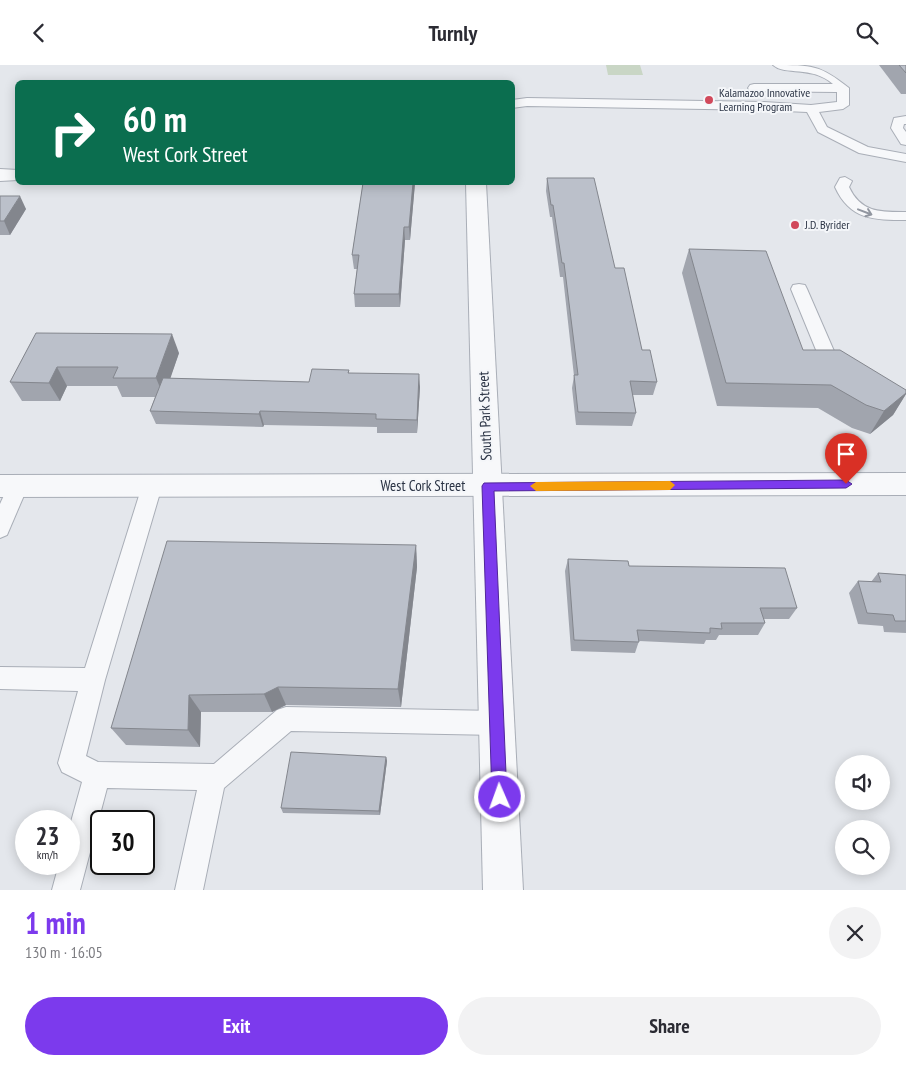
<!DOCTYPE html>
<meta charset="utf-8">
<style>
:root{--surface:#fff;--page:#f2f2f3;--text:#2b2b33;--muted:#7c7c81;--accent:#7c3aed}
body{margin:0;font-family:"PT Sans Narrow",sans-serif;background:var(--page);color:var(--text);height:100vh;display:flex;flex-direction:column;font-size:19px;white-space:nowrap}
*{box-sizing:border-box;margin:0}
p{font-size:16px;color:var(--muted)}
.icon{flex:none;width:28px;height:28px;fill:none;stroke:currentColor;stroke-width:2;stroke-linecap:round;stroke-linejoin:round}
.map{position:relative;height:825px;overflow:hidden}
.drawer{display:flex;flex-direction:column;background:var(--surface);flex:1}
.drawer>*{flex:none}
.hud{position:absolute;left:15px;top:15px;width:500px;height:105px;border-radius:8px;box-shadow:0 2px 12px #0003;background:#0b6e4f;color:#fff;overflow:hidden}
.fabs{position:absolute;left:835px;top:690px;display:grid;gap:10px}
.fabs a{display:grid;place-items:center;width:55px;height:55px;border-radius:50%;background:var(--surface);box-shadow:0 2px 12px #0003;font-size:25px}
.speed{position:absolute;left:15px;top:745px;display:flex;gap:10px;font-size:25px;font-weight:700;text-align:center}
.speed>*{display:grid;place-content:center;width:65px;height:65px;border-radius:50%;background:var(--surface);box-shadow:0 2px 12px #0003;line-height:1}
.speed small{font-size:12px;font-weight:400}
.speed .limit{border:2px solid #111;border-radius:8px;background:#fff;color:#111}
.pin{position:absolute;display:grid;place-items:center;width:42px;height:42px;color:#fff;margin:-51px -21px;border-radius:50% 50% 50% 0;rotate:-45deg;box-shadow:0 0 5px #0007}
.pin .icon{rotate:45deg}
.me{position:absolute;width:55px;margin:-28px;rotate:358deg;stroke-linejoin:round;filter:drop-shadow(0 0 4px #0008)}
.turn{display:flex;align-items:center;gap:18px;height:105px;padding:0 25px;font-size:22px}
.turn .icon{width:65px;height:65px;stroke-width:2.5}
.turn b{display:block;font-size:35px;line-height:42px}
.round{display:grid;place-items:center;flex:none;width:52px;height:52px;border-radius:26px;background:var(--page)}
.headline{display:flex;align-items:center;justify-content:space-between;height:85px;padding:0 25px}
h1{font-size:30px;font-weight:700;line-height:38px;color:var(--accent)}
.cta{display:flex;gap:10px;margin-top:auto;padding:10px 25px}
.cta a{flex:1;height:58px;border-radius:30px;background:var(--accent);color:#fff;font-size:20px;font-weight:700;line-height:58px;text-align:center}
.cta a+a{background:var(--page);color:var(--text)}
header{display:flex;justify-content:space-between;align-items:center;height:65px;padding:0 25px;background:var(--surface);font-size:22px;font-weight:700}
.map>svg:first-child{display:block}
</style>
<header><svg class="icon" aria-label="back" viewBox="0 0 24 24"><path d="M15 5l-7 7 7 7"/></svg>Turnly<svg class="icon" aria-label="search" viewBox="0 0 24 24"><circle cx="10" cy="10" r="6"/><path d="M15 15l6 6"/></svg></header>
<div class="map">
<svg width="906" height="825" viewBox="0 0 906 825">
<rect width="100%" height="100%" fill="#e4e7ec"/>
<polygon fill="#c9d6c5" points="606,0 640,0 643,10 608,10"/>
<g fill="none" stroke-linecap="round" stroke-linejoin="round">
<g stroke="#a9aeb7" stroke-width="2">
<g id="service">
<path d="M773,0C813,0 820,0 849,23V40L843,44L819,47L827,62L868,82L906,89V97L859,88L818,67L807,47L764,45L527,41L512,43V35L527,33L764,37L811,40L837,37V27L750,26L748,23L750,20L754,19H833C811,0 785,11 773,0Z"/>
<polygon points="906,51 906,59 904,59 903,63 906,67 906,80 901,79 891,63 894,53"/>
<path d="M845,112L852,116L849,122C861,148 881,147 906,147V155C874,155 850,155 835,122L840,113Z"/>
<path d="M799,219L805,220L807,224L837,293L847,300L850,304L847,308C837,311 827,306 821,297L791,224L793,220Z"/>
<polygon points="18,413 25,415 28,421 7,470 0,473 0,439 11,415"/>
<polygon points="152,413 159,415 162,421 105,615 86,691 98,697 214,699 277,645 286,642 497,646 506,649 510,658 506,667 497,670 291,666 224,723 203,825 175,825 197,725 107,723 80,825 52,825 59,799 69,799 69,764 82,717 62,707 58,698 78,626 0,624 0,602 85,603 142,421 145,415"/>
</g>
</g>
<g stroke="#a9aeb7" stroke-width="2">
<g id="minor">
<polygon points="0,104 18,105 18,115 0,116"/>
<polygon points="466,118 486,118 523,825 483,825"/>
</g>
</g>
<g stroke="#a9aeb7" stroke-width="2">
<polygon id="tertiary" points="906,408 906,430 0,432 0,410"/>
</g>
<use href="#service" fill="#f7f8fa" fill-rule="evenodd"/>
<use href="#minor" fill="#f7f8fa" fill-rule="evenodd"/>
<use href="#tertiary" fill="#f7f8fa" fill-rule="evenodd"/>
</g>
<g fill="#a1a5ae">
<polygon points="879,0 906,0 906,29 901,29"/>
<polygon points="547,113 615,203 642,285 657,317 653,330 633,330 636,348 632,361 576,360 572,323 574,311 563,212 560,212 552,152 550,152 546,126"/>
<polygon points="363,118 415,118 410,175 405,175 400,242 355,242 354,229 357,204 354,204 352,190"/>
<polygon points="0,131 26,144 10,170 0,170"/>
<polygon points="689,184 803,285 906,325 906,329 893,350 870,369 852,363 818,343 717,341 682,208"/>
<polygon points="36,268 179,288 170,313 309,317 349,305 349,308 420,322 417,368 377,368 377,362 264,360 263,362 156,359 150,346 155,332 122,332 117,321 67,321 60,336 22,336 10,317"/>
<polygon points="416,480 417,502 401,642 286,640 272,647 201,647 200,682 126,680 111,663"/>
<polygon points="568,494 797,543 789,554 764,554 765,558 758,570 719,570 716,575 706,575 704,579 639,576 635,588 571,586 565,506"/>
<polygon points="878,508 906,510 906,568 884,567 883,561 858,559 849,528 858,516 871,517"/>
<polygon points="386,692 387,696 380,750 283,748 281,743"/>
</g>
<g fill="#83868d">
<polygon points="413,118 415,118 410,175 409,162"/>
<polygon points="20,131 26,144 10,170 4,156"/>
<polygon points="404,162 405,175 400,242 399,229"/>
<polygon points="172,269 179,288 164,332 156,313"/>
<polygon points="57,302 67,321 60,336 49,318"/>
<polygon points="419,309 420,322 417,368 417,355"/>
<polygon points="906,328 906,329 893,350 870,369 884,346"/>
<polygon points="260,346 264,360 263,362 259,349"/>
<polygon points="416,480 417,502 401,642 398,624"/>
<polygon points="278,622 286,640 272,647 264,629"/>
<polygon points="189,630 201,647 200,682 188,665"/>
<polygon points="386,692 387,696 380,750 379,746"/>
</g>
<g fill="#bbc0ca" stroke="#83868d">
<polygon points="899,0 906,0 906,8"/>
<polygon points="547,113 594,113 615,203 624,203 642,285 650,285 657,317 630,316 636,348 578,347 574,310 578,310 564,198 562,198 553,140 551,140"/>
<polygon points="363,118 413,118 409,162 404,162 399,229 354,229 359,190 352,190"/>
<polygon points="0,131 20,131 4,156 0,156"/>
<polygon points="689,184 766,186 803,285 840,285 906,325 906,328 884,346 866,340 831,320 726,318"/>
<polygon points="36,268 172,269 156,313 113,313 118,302 57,302 49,318 10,317"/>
<polygon points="312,304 349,305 348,308 419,309 417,355 376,354 376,349 260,346 259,349 150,346 163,313 309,317"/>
<polygon points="167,476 416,480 398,624 278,622 264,629 189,630 188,665 111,663"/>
<polygon points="568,494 628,496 629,501 785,503 797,543 760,543 765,558 721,558 722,564 710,563 710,568 637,565 639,577 574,575"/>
<polygon points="878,508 906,510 906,556 895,556 893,550 867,548 858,516 881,517"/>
<polygon points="291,687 386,692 379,746 281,743"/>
</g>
<defs><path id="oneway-shaft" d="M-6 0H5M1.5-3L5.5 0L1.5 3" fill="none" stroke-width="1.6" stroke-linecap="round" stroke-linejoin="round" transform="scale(1.25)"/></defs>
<use stroke="#9196a0" href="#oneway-shaft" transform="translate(865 147) rotate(21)"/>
<polygon fill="#7c3aed" stroke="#51269a" points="846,415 852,419 846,423 494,426 507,732 505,737 500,740 494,737 492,732 482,421 484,418"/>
<polygon fill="#f59e0b" points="670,416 675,420 670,425 536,426 530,421 536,417"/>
<g fill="#d1495b" stroke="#f4f6f9" stroke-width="2">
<circle cx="709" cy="35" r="5"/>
<circle cx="795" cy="160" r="5"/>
</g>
<g text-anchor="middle" stroke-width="4" stroke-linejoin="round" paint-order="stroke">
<g font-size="12" fill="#2b3445" stroke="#f4f6f9" text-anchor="start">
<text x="719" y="32">Kalamazoo Innovative<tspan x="719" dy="14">Learning Program</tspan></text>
<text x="805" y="164">J.D. Byrider</text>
</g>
<g font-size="15" fill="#2b3445" stroke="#f4f6f9">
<text transform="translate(485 351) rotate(-92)" y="5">South Park Street</text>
<text x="423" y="426">West Cork Street</text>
</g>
</g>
</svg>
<div class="fabs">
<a><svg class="icon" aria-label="sound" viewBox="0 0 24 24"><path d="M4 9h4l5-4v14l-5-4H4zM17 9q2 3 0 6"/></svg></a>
<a><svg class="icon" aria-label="search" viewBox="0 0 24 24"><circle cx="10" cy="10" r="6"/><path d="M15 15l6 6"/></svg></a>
</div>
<div class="speed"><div>23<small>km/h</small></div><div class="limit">30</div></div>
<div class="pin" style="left:846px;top:419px;background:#d93025"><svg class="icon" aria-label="arrive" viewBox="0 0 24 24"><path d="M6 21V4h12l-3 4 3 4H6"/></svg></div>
<svg class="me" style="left:500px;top:732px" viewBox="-20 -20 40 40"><circle r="17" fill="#7c3aed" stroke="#fff" stroke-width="3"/><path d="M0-11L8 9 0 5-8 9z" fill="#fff"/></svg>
<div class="hud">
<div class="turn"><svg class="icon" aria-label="right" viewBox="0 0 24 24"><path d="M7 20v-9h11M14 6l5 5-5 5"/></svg><div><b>60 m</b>West Cork Street</div></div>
</div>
</div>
<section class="drawer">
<div class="headline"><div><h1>1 min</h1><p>130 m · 16:05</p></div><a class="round"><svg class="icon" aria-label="close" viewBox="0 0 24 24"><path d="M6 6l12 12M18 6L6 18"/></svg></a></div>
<div class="cta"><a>Exit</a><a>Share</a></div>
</section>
